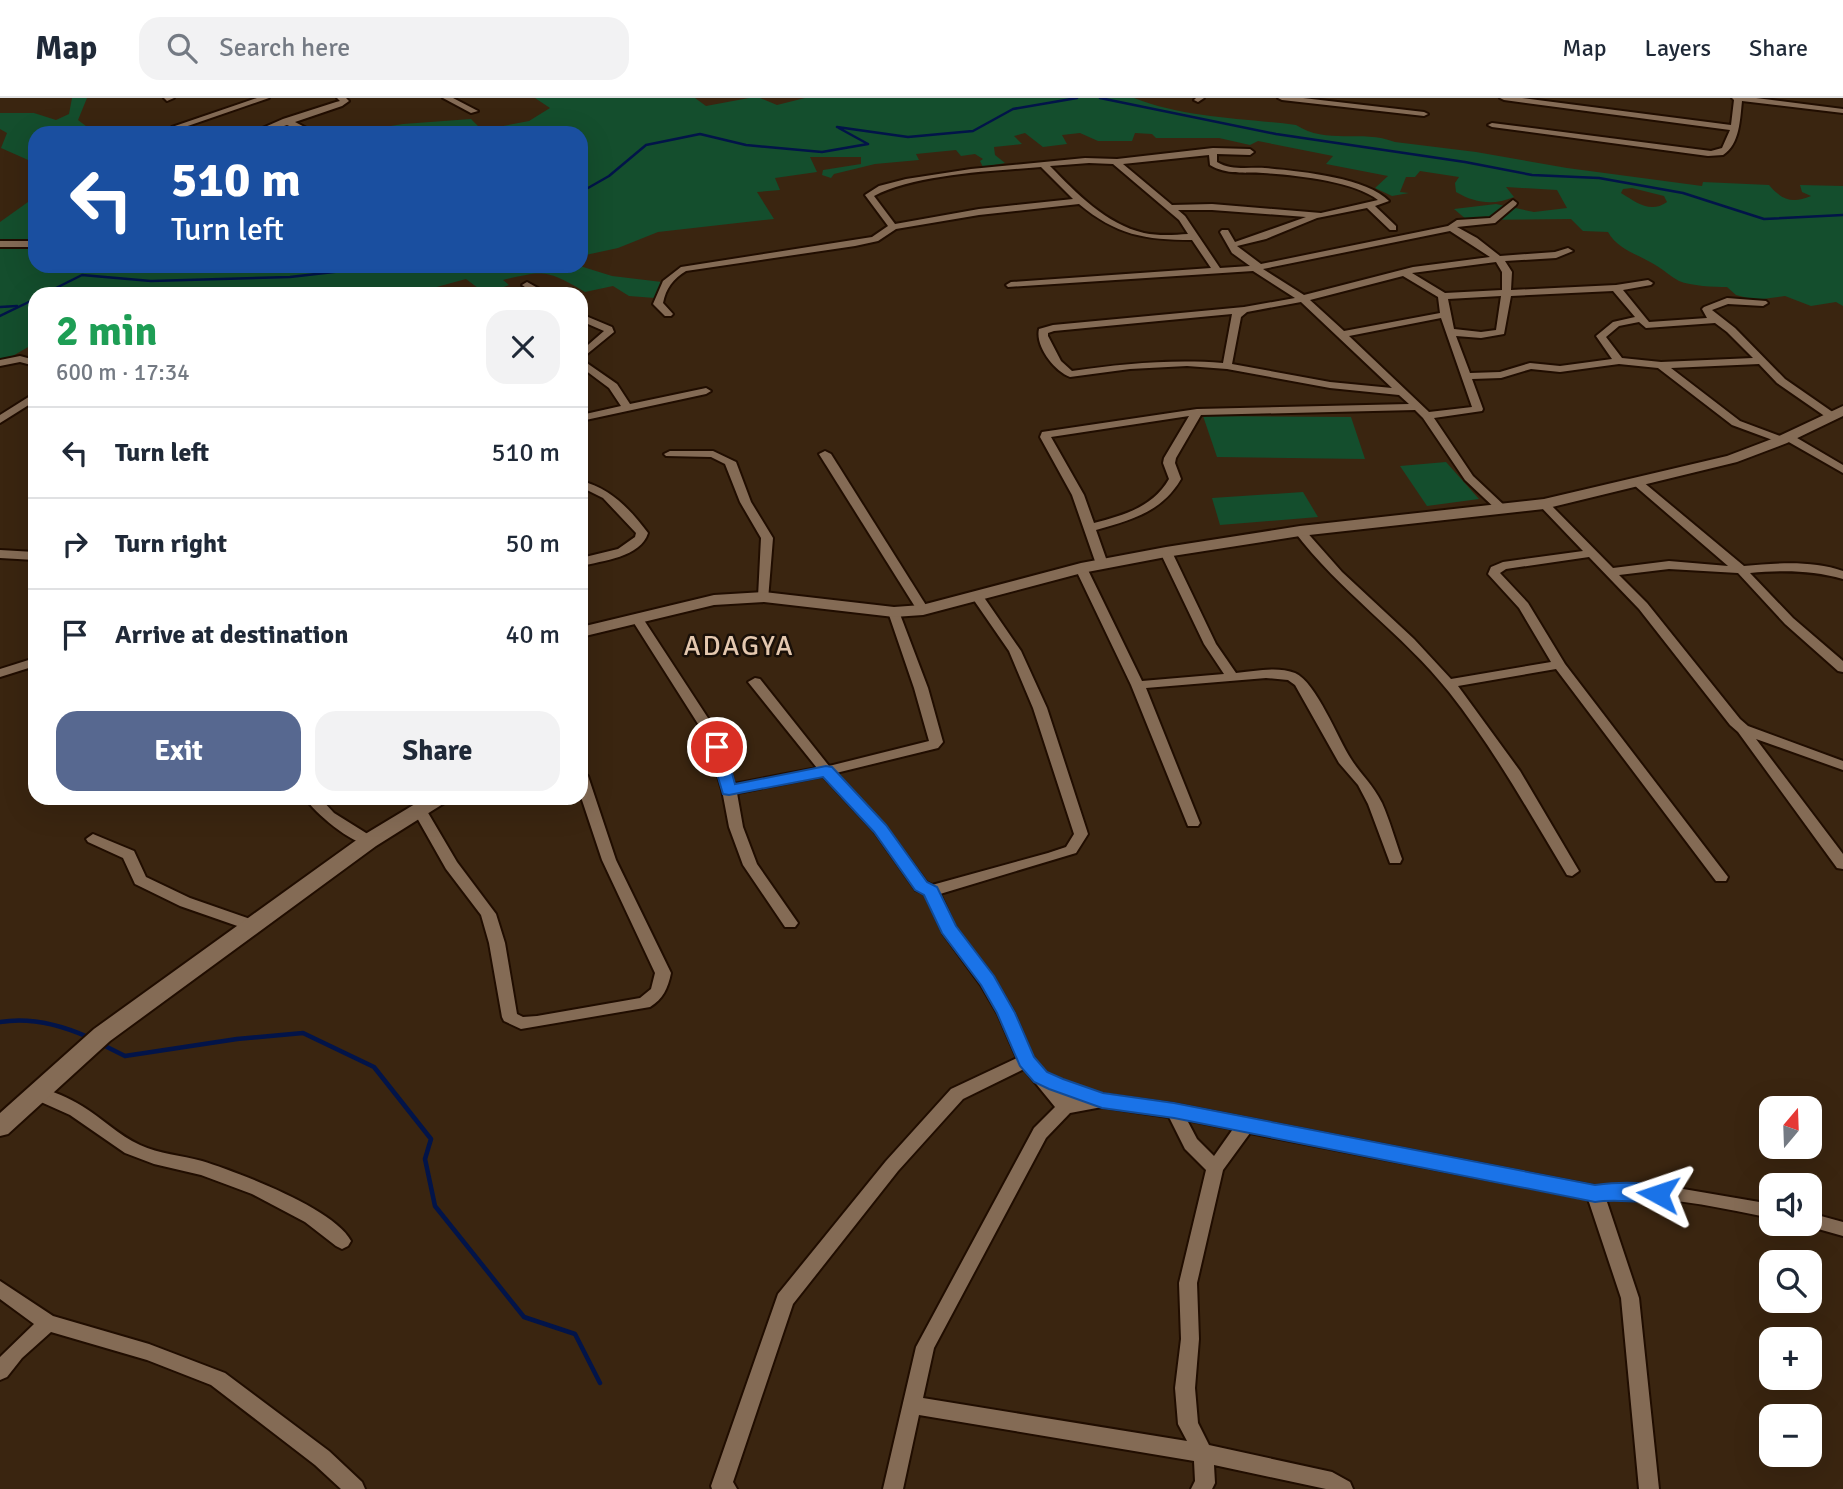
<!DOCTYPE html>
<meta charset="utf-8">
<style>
:root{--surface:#fff;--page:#f2f2f3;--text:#1f2937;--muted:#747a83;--line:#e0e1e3;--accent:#576890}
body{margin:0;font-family:Signika,sans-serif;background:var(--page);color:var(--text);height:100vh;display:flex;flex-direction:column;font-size:26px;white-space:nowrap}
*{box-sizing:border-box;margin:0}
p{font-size:23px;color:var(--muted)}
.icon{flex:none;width:38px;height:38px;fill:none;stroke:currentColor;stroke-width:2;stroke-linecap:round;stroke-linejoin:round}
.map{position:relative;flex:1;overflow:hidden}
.details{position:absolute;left:28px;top:189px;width:560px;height:518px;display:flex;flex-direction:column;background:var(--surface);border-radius:21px;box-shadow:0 7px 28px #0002}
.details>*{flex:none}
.guide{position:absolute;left:28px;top:28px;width:560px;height:147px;border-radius:21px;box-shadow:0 7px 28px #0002;background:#1a4fa0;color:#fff;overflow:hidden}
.needle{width:46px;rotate:19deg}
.fabs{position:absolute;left:1759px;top:998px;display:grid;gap:14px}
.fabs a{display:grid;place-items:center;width:63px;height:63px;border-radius:14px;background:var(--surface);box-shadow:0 7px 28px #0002;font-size:35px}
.pin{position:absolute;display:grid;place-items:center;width:60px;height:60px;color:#fff;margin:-30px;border:4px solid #fff;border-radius:50%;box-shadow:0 2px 7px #0007}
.me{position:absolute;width:77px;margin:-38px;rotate:275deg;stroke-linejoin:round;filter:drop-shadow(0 0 5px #0008)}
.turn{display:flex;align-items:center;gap:24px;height:147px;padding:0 28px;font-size:32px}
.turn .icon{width:91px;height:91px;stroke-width:2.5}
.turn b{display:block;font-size:49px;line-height:60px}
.round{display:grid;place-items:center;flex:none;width:74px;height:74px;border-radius:21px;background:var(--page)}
.headline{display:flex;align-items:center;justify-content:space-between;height:119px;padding:0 28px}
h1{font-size:42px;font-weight:700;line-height:52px;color:#1e9e55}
.button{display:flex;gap:14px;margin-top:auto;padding:14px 28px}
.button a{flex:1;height:80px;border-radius:21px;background:var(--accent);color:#fff;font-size:28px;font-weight:700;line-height:80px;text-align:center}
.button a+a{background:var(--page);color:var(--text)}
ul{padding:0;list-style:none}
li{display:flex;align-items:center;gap:21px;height:91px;padding:0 28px;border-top:2px solid var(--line)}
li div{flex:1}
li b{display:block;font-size:26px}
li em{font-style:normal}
header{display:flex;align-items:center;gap:42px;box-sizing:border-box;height:98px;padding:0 35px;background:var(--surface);border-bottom:2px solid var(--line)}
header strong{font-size:33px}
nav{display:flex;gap:38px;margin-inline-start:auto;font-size:24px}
.search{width:490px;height:63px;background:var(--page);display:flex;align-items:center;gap:18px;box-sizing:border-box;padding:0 24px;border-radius:21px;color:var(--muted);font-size:26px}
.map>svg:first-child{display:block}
</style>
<header>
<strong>Map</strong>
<div class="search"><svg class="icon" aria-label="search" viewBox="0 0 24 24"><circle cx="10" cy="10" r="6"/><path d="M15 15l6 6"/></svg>Search here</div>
<nav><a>Map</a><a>Layers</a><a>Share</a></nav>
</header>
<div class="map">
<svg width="1843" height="1391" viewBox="0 0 1843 1391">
<rect width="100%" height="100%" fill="#3a2510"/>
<g fill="#144e2d" fill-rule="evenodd">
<polygon points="72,0 87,0 78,22 95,35 35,35 35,65 1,50 7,35 0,31 0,15 34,15 56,22 69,16"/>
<path d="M535,0H695L706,8L749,0H760L777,7L805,0H1134C1185,20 1242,20 1296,27C1327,47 1361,31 1395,44L1476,54L1567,70L1702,88L1703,84L1769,87C1782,102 1792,106 1811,98L1802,94L1800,87L1843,88V208L1836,204L1811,208L1785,198L1755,202L1736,197L1727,189C1714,189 1691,188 1679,183C1671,179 1664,172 1657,168C1640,157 1618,152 1608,134L1583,133L1571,121L1467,122L1454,111L1496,106L1534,114L1567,110L1557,92L1506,89L1514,99C1493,108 1475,105 1456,94L1455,85L1459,79L1420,73L1415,79H1406L1400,94L1409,95L1392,98L1375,90L1388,78L1326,66L1333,58L1258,43L1250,47L1219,40H1156L1152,36L1135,35L1132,43H1098L1080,35L1062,37L1067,46L1043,49L1025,35L1014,38L1022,46L994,49L995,57L1005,65L983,69L980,63L983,61L975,56L961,58L956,52L916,56L919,62L875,66L834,76L831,80L822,77L823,72L861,66V59H810L817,74L775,80L780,92L757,94L774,121L658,134L618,150L581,158V35H348L403,26L471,21L482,32L529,23L550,10ZM1632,90L1664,98L1667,104C1650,116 1636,104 1621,95L1623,91Z"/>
<path d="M35,99V168H580L612,178L662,184V191L655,200L629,198L613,188L585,194C547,172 545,172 503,182L509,187L486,196L466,181L433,190L438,196H35V245L11,259L0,262V124Z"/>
<polygon points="1203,318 1351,319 1365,361 1217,359"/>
<polygon points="1446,364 1479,401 1427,408 1400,368"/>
<polygon points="1303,394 1318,419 1220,427 1212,400"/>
</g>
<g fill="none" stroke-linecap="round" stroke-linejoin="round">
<g stroke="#021449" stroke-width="2.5">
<polyline points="1100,0 1276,36 1465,64 1532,77 1599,80 1683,95 1764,121 1843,117"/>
<polyline points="581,94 609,78 646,47 700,36 746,47 822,54 868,46 837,29 908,39 973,33 1013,11 1077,0"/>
<polyline points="44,196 82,177 151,183 290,179 386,168"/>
<polyline points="0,209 17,208"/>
<polyline points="0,218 35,201"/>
</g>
<g stroke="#021449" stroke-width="4.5">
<path d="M0,924C30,919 61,927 88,939"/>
<polyline points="101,946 125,958 237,941 303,935 374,969 431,1041 425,1061 435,1108 524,1219 575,1236 600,1285"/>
</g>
<g stroke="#200d00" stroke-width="4">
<g id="street">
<polygon points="164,0 174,0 167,3"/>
<polygon points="257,0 269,0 179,31 172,29"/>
<polygon points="337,0 346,0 349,3 342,8 295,24 316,35 305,35 287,27 263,35 251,35 283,21 336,4 340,3"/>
<polygon points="443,0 453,0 478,13 471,15"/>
<polygon points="1196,0 1204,0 1198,4 1194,2"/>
<polygon points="1278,0 1303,0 1424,14 1428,16 1424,18 1282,2"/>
<path d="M1500,0H1522L1731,27L1734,2L1732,0H1756L1843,11V15L1742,3C1740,21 1740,46 1723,57L1708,58L1492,29L1488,27L1492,25L1711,53L1722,50L1730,32L1504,2Z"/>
<path d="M1213,50L1250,51L1254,54L1250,57L1217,56V64C1232,73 1249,69 1265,70C1298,73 1366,79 1389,103L1375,108L1396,128V132H1390L1367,110L1317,120L1266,141L1237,148L1261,166L1448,128L1457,122L1490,120L1513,102L1517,105L1516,107L1495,125L1457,129L1477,140L1500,158L1555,154L1568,150L1573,153L1556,160L1505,163L1512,174L1511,192L1616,187L1648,182L1653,185L1651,187L1623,192L1649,224L1707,220L1702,211L1704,209L1727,200L1766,203L1768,205L1763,208L1728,206L1712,212L1735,230L1785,281L1834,315V319H1826L1777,285L1759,266L1671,270L1740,323L1783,339L1792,337L1843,367V375L1787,343L1778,344L1732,327L1658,270L1619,266L1560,274L1531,271L1501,280L1472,281L1483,311L1482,313L1434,320L1473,378L1506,409V413H1498L1465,382L1423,320L1415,312L1201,317L1176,360L1175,365L1181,381C1162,414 1131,422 1096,432L1108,466L1102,470L1096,466L1072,397L1040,339L1042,334L1197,311L1409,306L1399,297L1330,290L1227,271L1187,268L1130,271L1070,279C1054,273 1035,248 1039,231L1053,227L1244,209L1295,200L1253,173L1008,189L1006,187L1011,184L1211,170L1192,142C1145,142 1116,137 1079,106L979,117L896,131L878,143L855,148L686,173C673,181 666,190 663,205L673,216L671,218H665L653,206L663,183L681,169L872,139L888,128L865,97L879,88L906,81L971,71L1085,60L1117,61ZM1209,57L1210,67C1226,77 1245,74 1263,75C1294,77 1354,83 1378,102L1321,115L1212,106L1172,107L1123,66ZM1089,65L1113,66L1179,122L1188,136C1174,137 1158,138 1144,135C1106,126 1076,95 1050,68ZM1041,69L1073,101L979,111L895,126L874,98C916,76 993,73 1041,69ZM1178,112H1212L1306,119L1235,144L1228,132H1222L1220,134L1232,155L1250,168L1220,170L1185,118ZM1450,133L1490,159L1413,169L1304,197L1263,171ZM1496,164L1502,174V192L1445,195L1412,175ZM1403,178L1438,199L1440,215L1344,233L1310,202ZM1613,193L1635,219L1613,224L1596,238L1612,261L1560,268L1530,265L1500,274L1470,275L1456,238L1481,240L1504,236L1511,198ZM1501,198L1496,232L1481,234L1454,231L1448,201ZM1301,204L1392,290L1330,284L1232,266L1241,219L1247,214ZM1232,216L1223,265C1171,261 1122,266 1072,273L1061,263L1048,238V235L1054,233ZM1441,220L1472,309L1429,314L1349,238ZM1639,224L1646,230L1715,225L1727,234L1753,260L1661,264L1622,260L1606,239L1619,228ZM1189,318L1164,360L1163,365L1169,381C1153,409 1124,417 1094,425L1084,397L1051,339Z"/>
<polygon points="0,143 34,143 35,149 0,149"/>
<polygon points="527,184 545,194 547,196 535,196 522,187"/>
<polygon points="581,216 612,229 614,234 581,261 617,286 630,306 706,290 711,293 706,296 581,323 581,317 621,308 609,290 581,269 581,253 604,233 581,223"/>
<polygon points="20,258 35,262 35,268 20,264 0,268 0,262"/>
<polygon points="35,295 35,303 0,325 0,317"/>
<polygon points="670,353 713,353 736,364 751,404 773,440 768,502 760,502 758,499 761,440 740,404 725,366 711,359 666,358 664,356"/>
<polygon points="825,353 831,356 929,512 927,515 923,516 917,512 819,356"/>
<path d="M1638,382L1642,383L1744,468C1776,465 1812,462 1843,473V481C1812,472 1782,472 1750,475L1793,520L1843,563V574L1838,573L1785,526L1738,475L1669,471L1619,477L1647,505L1740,621L1748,628L1843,663V672L1756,641L1843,756V771L1837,770L1738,634L1730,627L1639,511L1589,459L1506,471L1500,475L1528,505L1565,566L1728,779L1726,783H1716L1556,571L1458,588L1520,673L1579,773L1572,778L1567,777C1529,714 1494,651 1449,594C1402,535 1339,493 1294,433L1300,429L1304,431L1342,474L1414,541L1451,581L1551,564L1519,510L1488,476L1491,469L1503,464L1583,453L1540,408V404H1548L1613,470L1669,463L1728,468L1634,387L1632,385Z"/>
<path d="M581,383C610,390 630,411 648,435C641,459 602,463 581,468V460L618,451L635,439L636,435L603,400L581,389Z"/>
<path d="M1166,450L1172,454L1216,546L1236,575C1254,573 1278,568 1295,575C1316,584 1338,641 1351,661C1361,677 1372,685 1382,705C1390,723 1395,742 1402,761L1400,765H1390L1368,706L1358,687L1339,665L1295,587L1288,582L1266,580L1146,590L1200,725L1198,728H1188L1131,587L1075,470L1081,466L1087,470L1142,583L1224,576L1204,546L1160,454Z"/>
<polygon points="0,452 35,454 35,462 0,460"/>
<path d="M977,494L981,495L1021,553L1047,610L1088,736L1076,755L940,796L955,829L993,879L1014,915L1033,960L1046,975L1076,988L1101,996L1174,1006L1595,1088L1660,1087L1771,1106V1120C1717,1109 1661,1096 1606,1101L1639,1200L1659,1391H1639L1621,1200L1588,1101L1250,1035L1223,1072L1197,1185L1199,1241L1195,1290L1198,1325L1209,1347L1332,1374L1350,1384L1353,1391H1326L1214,1367L1215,1385L1212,1391H1191L1195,1383L1194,1363L919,1317L903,1391H883L916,1249L1034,1030L1055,1009L1024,971L963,1001L898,1073L793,1206L733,1384L737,1391H712L711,1388L778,1196L886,1063L951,991L1017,960L998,916L981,887L943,835L925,796L916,792L875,734L823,678L737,695L743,729L757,766L798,825L795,829H785L743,767L729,729L722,692L707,640L632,522L634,519H642L721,640L734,686L817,670L748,584L755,580L760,581L829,668L929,643L914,590L888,514L894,510L898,511L928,590L943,644L938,650L836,675L885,728L926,784L932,787L1048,755L1066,749L1074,736L1033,610L1009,553L971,498ZM1102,1009L1169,1019L1185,1051L1206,1072L1179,1185L1181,1241L1175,1290L1178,1326L1187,1343L923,1300L934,1250L1046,1040L1070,1015ZM1187,1022L1233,1031L1214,1058L1197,1041Z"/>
<polygon points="35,560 35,568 0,579 0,571"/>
<path d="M581,674L588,678L616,762L671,875C668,890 663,901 650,909L521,931L504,923L502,919L489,845L481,817L446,771L412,711L419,706L424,708L457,764L496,816L505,845L517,916L523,919L537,918L640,900L651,891L655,875L602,762L581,699Z"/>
<path d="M305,700H320L334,715L374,740L376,743L374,746C356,751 315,715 305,700Z"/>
<polygon points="93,736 134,753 146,779 190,800 256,823 259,827 256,831 246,831 180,808 135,786 123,760 88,744 86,741"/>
<path d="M38,989C53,993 69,1000 82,1008C102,1020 118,1037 140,1047C159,1056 181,1057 202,1063C237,1074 334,1110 351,1143L348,1148L342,1151L336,1148L305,1124L252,1096L201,1077L154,1066L125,1055L70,1017L32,1000L30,995L32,990Z"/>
<polygon points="1810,1115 1843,1124 1843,1138 1804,1127 1803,1125 1810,1125"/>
<polygon points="0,1183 53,1218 149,1246 225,1275 329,1353 362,1384 365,1391 341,1391 315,1367 211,1287 147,1262 51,1234 22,1260 7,1279 0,1282 0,1259 34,1226 0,1201"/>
</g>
</g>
<g stroke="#200d00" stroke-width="4">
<g id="secondary">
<polygon points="1843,308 1843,318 1787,345 1737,364 1544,411 1300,438 1166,459 1082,475 923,517 894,519 764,504 714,507 581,539 581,529 714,497 764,494 894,509 922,507 1081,465 1166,449 1300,428 1544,401 1727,358 1777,339"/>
<polygon points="425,700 449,700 446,704 376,748 110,943 8,1036 0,1038 0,1015 94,931 362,738"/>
</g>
</g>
<use href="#street" fill="#846b55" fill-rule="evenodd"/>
<use href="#secondary" fill="#846b55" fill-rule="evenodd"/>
</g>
<path fill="#1a73e8" stroke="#114b97" stroke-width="2" d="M717,644L725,649L735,686L826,668L832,669L886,727L927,784L937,789L956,828L994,878L1015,915L1034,959L1047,974L1063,981L1103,995L1174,1005L1595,1087C1617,1084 1644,1083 1665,1090L1668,1096L1665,1101C1648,1107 1617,1100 1595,1104L1174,1020L1102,1010L1049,991L1034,984L1020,968L997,915L981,887L942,835L924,797L915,792L874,734L823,679L729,697L723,696L709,649Z"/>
<g text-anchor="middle" stroke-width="5" stroke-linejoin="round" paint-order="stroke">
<g font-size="28" letter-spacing="2" fill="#e4c8af" stroke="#1a1008">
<text x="739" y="557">ADAGYA</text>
</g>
</g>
</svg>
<div class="fabs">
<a><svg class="needle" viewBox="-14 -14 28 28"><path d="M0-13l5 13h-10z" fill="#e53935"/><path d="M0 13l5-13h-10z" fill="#747a83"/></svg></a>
<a><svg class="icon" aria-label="sound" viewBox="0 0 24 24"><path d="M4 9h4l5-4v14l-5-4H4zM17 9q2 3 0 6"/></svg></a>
<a><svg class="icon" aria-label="search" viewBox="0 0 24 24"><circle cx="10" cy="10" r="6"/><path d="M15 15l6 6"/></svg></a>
<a>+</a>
<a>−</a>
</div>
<div class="pin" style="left:717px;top:649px;background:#d93025"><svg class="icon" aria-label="arrive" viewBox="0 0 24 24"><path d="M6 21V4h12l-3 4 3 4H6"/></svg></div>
<svg class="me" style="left:1658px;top:1096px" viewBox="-20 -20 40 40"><path d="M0-17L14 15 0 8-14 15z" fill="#1a73e8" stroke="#fff" stroke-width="4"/></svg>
<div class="guide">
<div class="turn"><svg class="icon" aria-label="left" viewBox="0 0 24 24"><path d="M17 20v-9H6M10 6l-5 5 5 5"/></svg><div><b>510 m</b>Turn left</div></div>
</div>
<section class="details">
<div class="headline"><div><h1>2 min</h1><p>600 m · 17:34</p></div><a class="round"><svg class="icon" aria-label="close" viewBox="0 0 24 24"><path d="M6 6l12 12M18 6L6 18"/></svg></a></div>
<ul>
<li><svg class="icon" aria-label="left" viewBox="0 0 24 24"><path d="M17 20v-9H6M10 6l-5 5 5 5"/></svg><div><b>Turn left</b></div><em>510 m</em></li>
<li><svg class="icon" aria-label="right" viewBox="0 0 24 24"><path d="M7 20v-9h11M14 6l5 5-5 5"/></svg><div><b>Turn right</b></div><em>50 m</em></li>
<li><svg class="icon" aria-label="arrive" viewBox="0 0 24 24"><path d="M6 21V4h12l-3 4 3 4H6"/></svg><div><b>Arrive at destination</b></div><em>40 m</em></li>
</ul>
<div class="button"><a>Exit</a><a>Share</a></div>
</section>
</div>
